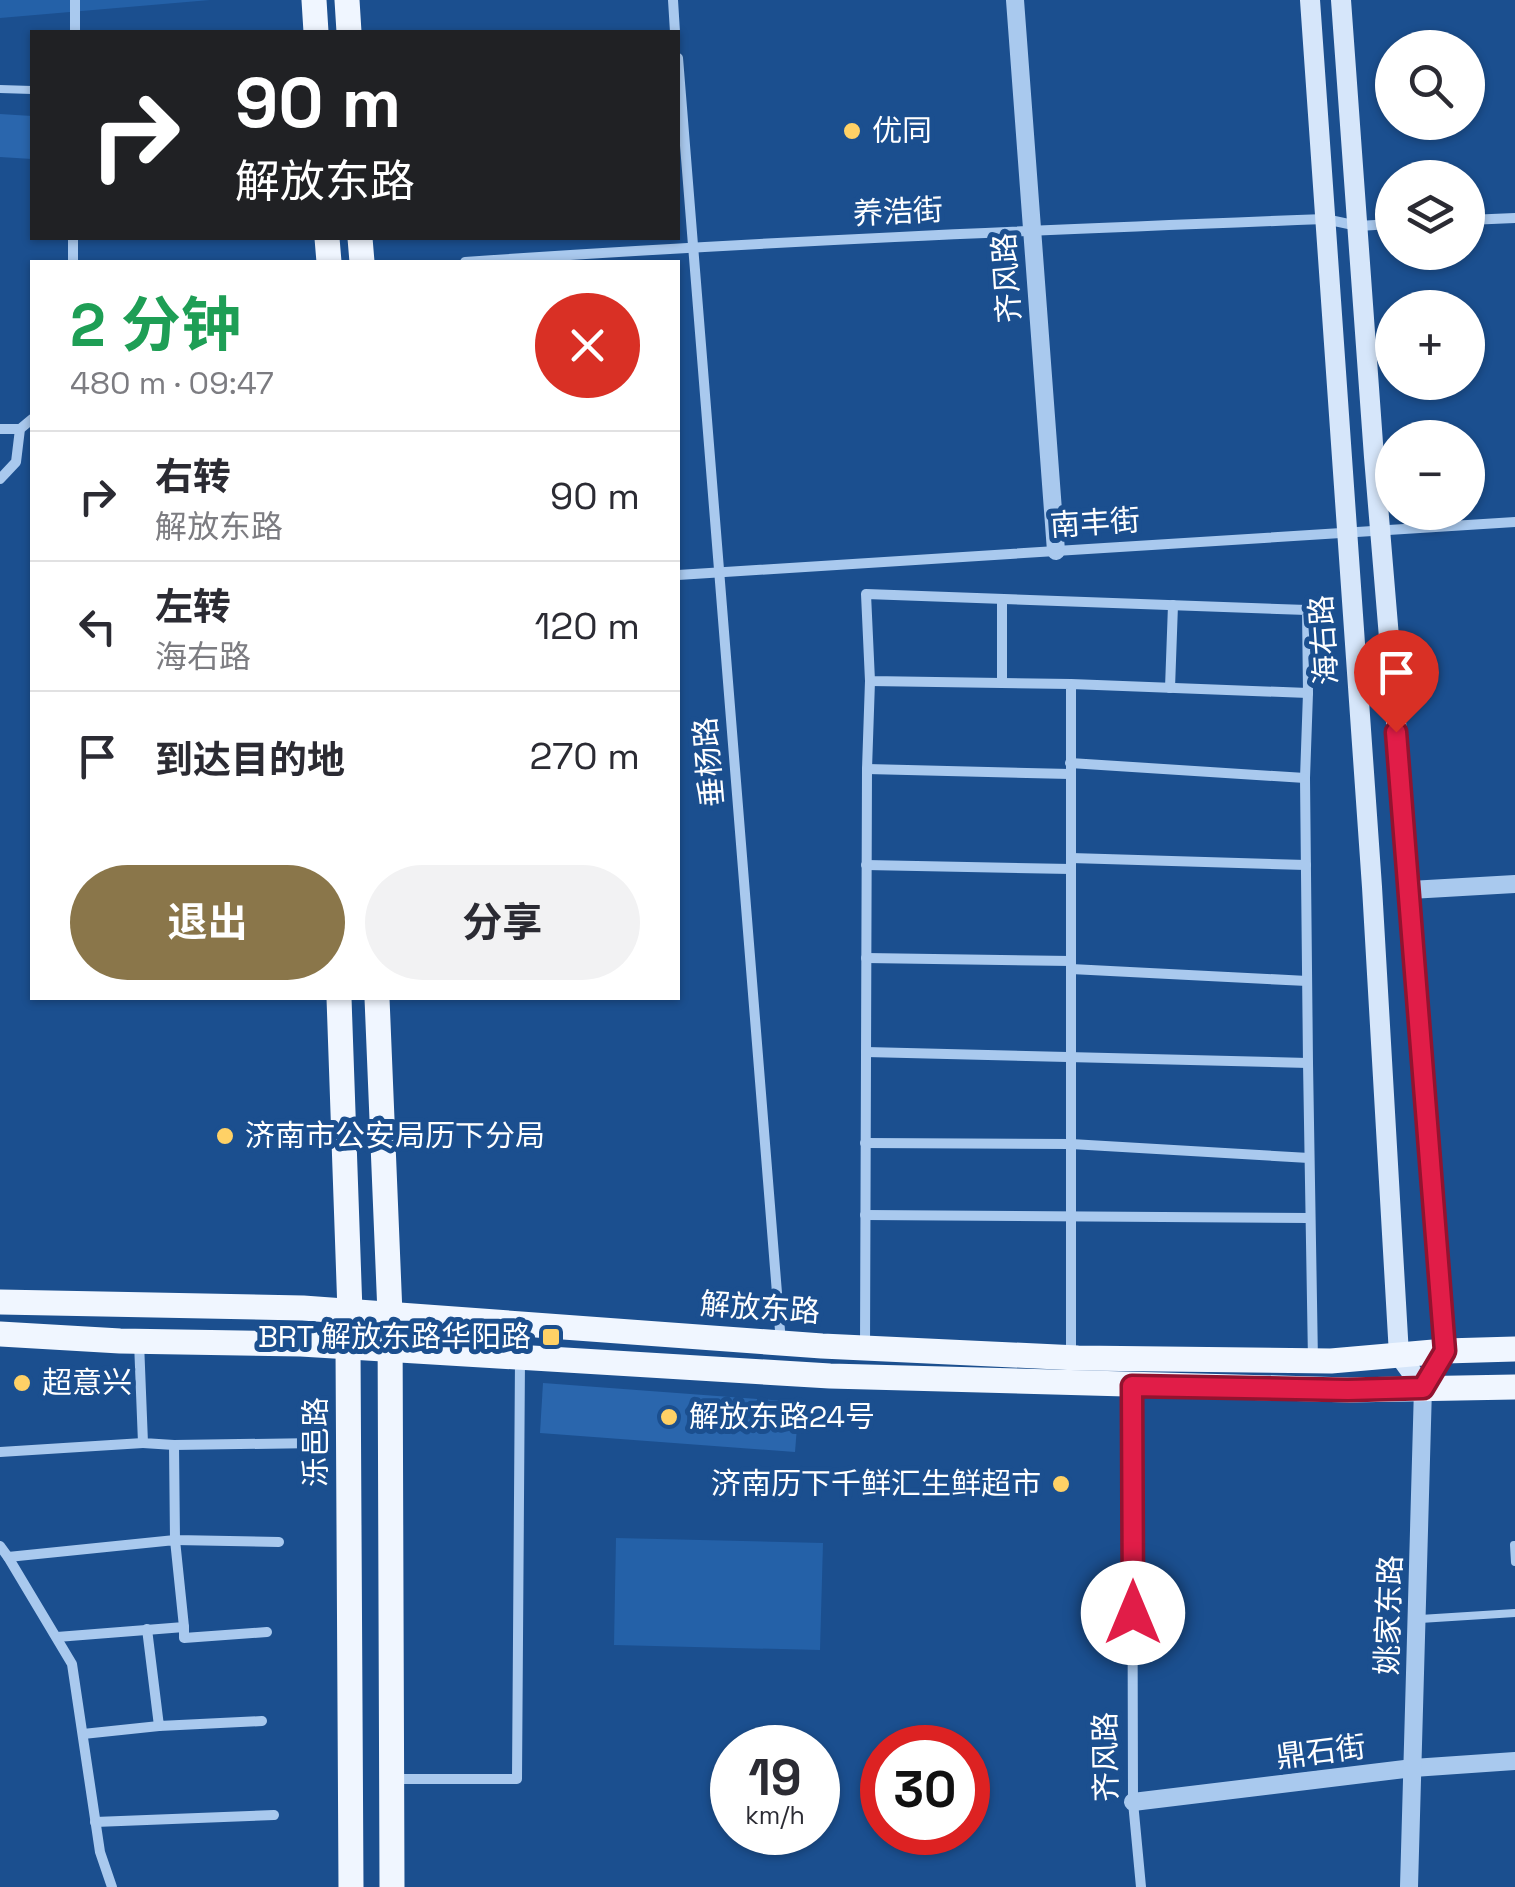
<!DOCTYPE html>
<html lang="zh">
<meta charset="utf-8">
<style>
:root{--surface:#fff;--page:#f2f2f3;--text:#2b2b33;--muted:#7c7c81;--line:#e1e1e2;--accent:#8a764a}
body{margin:0;font-family:"Space Grotesk","Noto Sans SC",sans-serif;background:var(--page);color:var(--text);height:100vh;display:flex;flex-direction:column;font-size:38px;white-space:nowrap}
*{box-sizing:border-box;margin:0}
p{font-size:32px;color:var(--muted)}
.icon{flex:none;width:55px;height:55px;fill:none;stroke:currentColor;stroke-width:2;stroke-linecap:round;stroke-linejoin:round}
.map{position:relative;flex:1;overflow:hidden}
.side{position:absolute;left:30px;top:260px;width:650px;height:740px;display:flex;flex-direction:column;background:var(--surface);border-radius:0px;box-shadow:0 2px 8px #0004}
.side>*{flex:none}
.top-card{position:absolute;left:30px;top:30px;width:650px;height:210px;border-radius:0px;box-shadow:0 2px 8px #0004;background:#202124;color:#fff;overflow:hidden}
.fabs{position:absolute;left:1375px;top:30px;display:grid;gap:20px}
.fabs a{display:grid;place-items:center;width:110px;height:110px;border-radius:50%;background:var(--surface);box-shadow:0 2px 8px #0004;font-size:50px}
.speed{position:absolute;left:710px;top:1725px;display:flex;gap:20px;font-size:50px;font-weight:700;text-align:center}
.speed>*{display:grid;place-content:center;width:130px;height:130px;border-radius:50%;background:var(--surface);box-shadow:0 2px 8px #0004;line-height:1}
.speed small{font-size:25px;font-weight:400}
.speed .limit{border:15px solid #d22;background:#fff;color:#111}
.pin{position:absolute;display:grid;place-items:center;width:85px;height:85px;color:#fff;margin:-102px -42px;border-radius:50% 50% 50% 0;rotate:-45deg;box-shadow:0 0 10px #0007}
.pin .icon{rotate:45deg}
.me{position:absolute;width:110px;margin:-55px;rotate:0deg;stroke-linejoin:round;filter:drop-shadow(0 0 8px #0008)}
.turn{display:flex;align-items:center;gap:35px;height:210px;padding:0 40px;font-size:45px}
.turn .icon{width:130px;height:130px;stroke-width:2.5}
.turn b{display:block;font-size:70px;line-height:85px}
.round{display:grid;place-items:center;flex:none;width:105px;height:105px;border-radius:52px;background:var(--page)}
.headline{display:flex;align-items:center;justify-content:space-between;height:170px;padding:0 40px}
h1{font-size:60px;font-weight:700;line-height:75px;color:#1e9e55}
.cta{display:flex;gap:20px;margin-top:auto;padding:20px 40px}
.cta a{flex:1;height:115px;border-radius:60px;background:var(--accent);color:#fff;font-size:40px;font-weight:700;line-height:115px;text-align:center}
.cta a+a{background:var(--page);color:var(--text)}
ul{padding:0;list-style:none}
li{display:flex;align-items:center;gap:30px;height:130px;padding:0 40px;border-top:2px solid var(--line)}
li div{flex:1}
li b{display:block;font-size:38px}
li em{font-style:normal}
.map>svg:first-child{display:block}
</style>
<div class="map">
<svg width="1515" height="1887" viewBox="0 0 1515 1887">
<rect width="100%" height="100%" fill="#1b4f8f"/>
<g fill="#2461a8">
<polygon points="0,0 210,0 0,18"/>
<polygon points="616,1538 823,1543 820,1650 614,1645"/>
</g>
<g fill="#2a66ad">
<polygon points="0,114 32,116 32,159 0,157"/>
<polygon points="543,1383 799,1402 795,1452 540,1433"/>
</g>
<g fill="none" stroke-linecap="round" stroke-linejoin="round">
<g stroke="#a9c9ee" stroke-width="8">
<polyline points="0,89 32,90"/>
<polyline points="1514,1545 1515,1562"/>
<polyline points="1420,1619 1515,1613"/>
</g>
<g stroke="#a9c9ee" stroke-width="10">
<polyline points="673,0 675,32"/>
<polyline points="75,32 75,0"/>
<polyline points="678,58 781,1343"/>
<polyline points="1468,220 1515,218"/>
<polyline points="73,262 73,238"/>
<path d="M465,262C751,242 1038,230 1325,219L1358,226L1392,224"/>
<polyline points="0,429 20,429"/>
<polyline points="0,479 16,462 20,429 32,419"/>
<polyline points="678,575 1515,522"/>
<polyline points="1002,683 1002,599"/>
<polyline points="1170,688 1173,605"/>
<polyline points="1308,693 1305,778 1308,1063 1313,1361"/>
<polyline points="1070,763 1305,778"/>
<polyline points="867,769 1070,774"/>
<polyline points="1071,858 1306,865"/>
<polyline points="866,865 1071,869"/>
<polyline points="866,958 1071,961"/>
<polyline points="1071,969 1307,981"/>
<polyline points="866,1052 1308,1063"/>
<polyline points="865,1143 1071,1144 1309,1158"/>
<polyline points="865,1215 1309,1218"/>
<polyline points="139,1342 143,1443 174,1445 318,1443"/>
<polyline points="865,1348 867,769 870,681"/>
<polyline points="1071,1357 1071,684 1308,693 1307,610 866,594 870,681 1071,684"/>
<polyline points="1132,1386 1133,1802 1141,1887"/>
<polyline points="174,1445 175,1540 279,1542"/>
<polyline points="0,1452 143,1443"/>
<polyline points="0,1546 8,1557 72,1664 100,1852 112,1887"/>
<polyline points="8,1557 175,1540 184,1627 57,1637"/>
<polyline points="184,1627 184,1638 267,1632"/>
<polyline points="147,1629 159,1726 262,1721"/>
<polyline points="83,1734 159,1726"/>
<polyline points="394,1779 517,1779 520,1359"/>
<polyline points="95,1822 274,1815"/>
</g>
<g stroke="#a9c9ee" stroke-width="18">
<polyline points="1015,0 1056,551"/>
<polyline points="1410,890 1515,884"/>
<polyline points="1133,1802 1413,1768 1515,1761"/>
<polyline points="1409,1887 1423,1388 1445,1351"/>
</g>
<g stroke="#d6e6fa" stroke-width="20">
<polyline points="1310,0 1372,887 1399,1355 1423,1388"/>
<polyline points="1341,0 1374,457 1410,890 1445,1351"/>
</g>
<g stroke="#f0f6ff" stroke-width="25">
<polyline points="314,0 316,32"/>
<polyline points="347,0 349,32"/>
<polyline points="327,238 329,262"/>
<polyline points="360,238 362,262"/>
<polyline points="339,998 350,1312 348,1347 351,1887"/>
<polyline points="377,998 390,1314 392,1887"/>
<polyline points="0,1302 303,1308 822,1346 1078,1358 1331,1361 1445,1351 1515,1349"/>
<polyline points="0,1334 120,1341 301,1344 830,1376 1349,1390 1515,1387"/>
</g>
</g>
<g fill="none" stroke-linecap="round" stroke-linejoin="round">
<g stroke="#92132f" stroke-width="25">
<polyline id="route" points="1133,1613 1132,1386 1348,1390 1423,1388 1445,1351 1396,732"/>
</g>
<use href="#route" stroke="#e11d48" stroke-width="18"/>
</g>
<g fill="#ffd166" stroke="#1b4f8f" stroke-width="4">
<circle cx="852" cy="131" r="10"/>
<circle cx="225" cy="1136" r="10"/>
<rect x="541" y="1327" width="20" height="20" rx="5"/>
<circle cx="22" cy="1383" r="10"/>
<circle cx="669" cy="1417" r="10"/>
<circle cx="1061" cy="1484" r="10"/>
</g>
<g text-anchor="middle" stroke-width="10" stroke-linejoin="round" paint-order="stroke">
<g font-size="30" fill="#fff" stroke="#1b4f8f" text-anchor="start">
<text x="872" y="141">优同</text>
<text x="245" y="1146">济南市公安局历下分局</text>
<text x="531" y="1347" text-anchor="end">BRT 解放东路华阳路</text>
<text x="42" y="1393">超意兴</text>
<text x="689" y="1427">解放东路24号</text>
<text x="1041" y="1494" text-anchor="end">济南历下千鲜汇生鲜超市</text>
</g>
<g font-size="30" fill="#fff" stroke="#1b4f8f">
<text transform="translate(898 212) rotate(-3)" y="10">养浩街</text>
<text transform="translate(1007 278) rotate(-94)" y="10">齐风路</text>
<text transform="translate(1095 523) rotate(-4)" y="10">南丰街</text>
<text transform="translate(1324 640) rotate(-94)" y="10">海右路</text>
<text transform="translate(709 762) rotate(-95)" y="10">垂杨路</text>
<text transform="translate(760 1308) rotate(4)" y="10">解放东路</text>
<text transform="translate(316 1442) rotate(-90)" y="10">泺邑路</text>
<text transform="translate(1389 1615) rotate(-88)" y="10">姚家东路</text>
<text transform="translate(1321 1752) rotate(-7)" y="10">鼎石街</text>
<text transform="translate(1106 1757) rotate(-91)" y="10">齐风路</text>
</g>
</g>
</svg>
<div class="fabs">
<a><svg class="icon" aria-label="search" viewBox="0 0 24 24"><circle cx="10" cy="10" r="6"/><path d="M15 15l6 6"/></svg></a>
<a><svg class="icon" aria-label="layers" viewBox="0 0 24 24"><path d="M12 4l9 5-9 5-9-5zM3 14l9 5 9-5"/></svg></a>
<a>+</a>
<a>−</a>
</div>
<div class="speed"><div>19<small>km/h</small></div><div class="limit">30</div></div>
<div class="pin" style="left:1396px;top:732px;background:#d93025"><svg class="icon" aria-label="arrive" viewBox="0 0 24 24"><path d="M6 21V4h12l-3 4 3 4H6"/></svg></div>
<svg class="me" style="left:1133px;top:1613px" viewBox="-20 -20 40 40"><circle r="19" fill="#fff"/><path d="M0-13L10 11 0 6-10 11z" fill="#e11d48"/></svg>
<div class="top-card">
<div class="turn"><svg class="icon" aria-label="right" viewBox="0 0 24 24"><path d="M7 20v-9h11M14 6l5 5-5 5"/></svg><div><b>90 m</b>解放东路</div></div>
</div>
<section class="side">
<div class="headline"><div><h1>2 分钟</h1><p>480 m · 09:47</p></div><a class="round" style="background:#d93025;color:#fff"><svg class="icon" aria-label="close" viewBox="0 0 24 24"><path d="M6 6l12 12M18 6L6 18"/></svg></a></div>
<ul>
<li><svg class="icon" aria-label="right" viewBox="0 0 24 24"><path d="M7 20v-9h11M14 6l5 5-5 5"/></svg><div><b>右转</b><p>解放东路</p></div><em>90 m</em></li>
<li><svg class="icon" aria-label="left" viewBox="0 0 24 24"><path d="M17 20v-9H6M10 6l-5 5 5 5"/></svg><div><b>左转</b><p>海右路</p></div><em>120 m</em></li>
<li><svg class="icon" aria-label="arrive" viewBox="0 0 24 24"><path d="M6 21V4h12l-3 4 3 4H6"/></svg><div><b>到达目的地</b></div><em>270 m</em></li>
</ul>
<div class="cta"><a>退出</a><a>分享</a></div>
</section>
</div>
